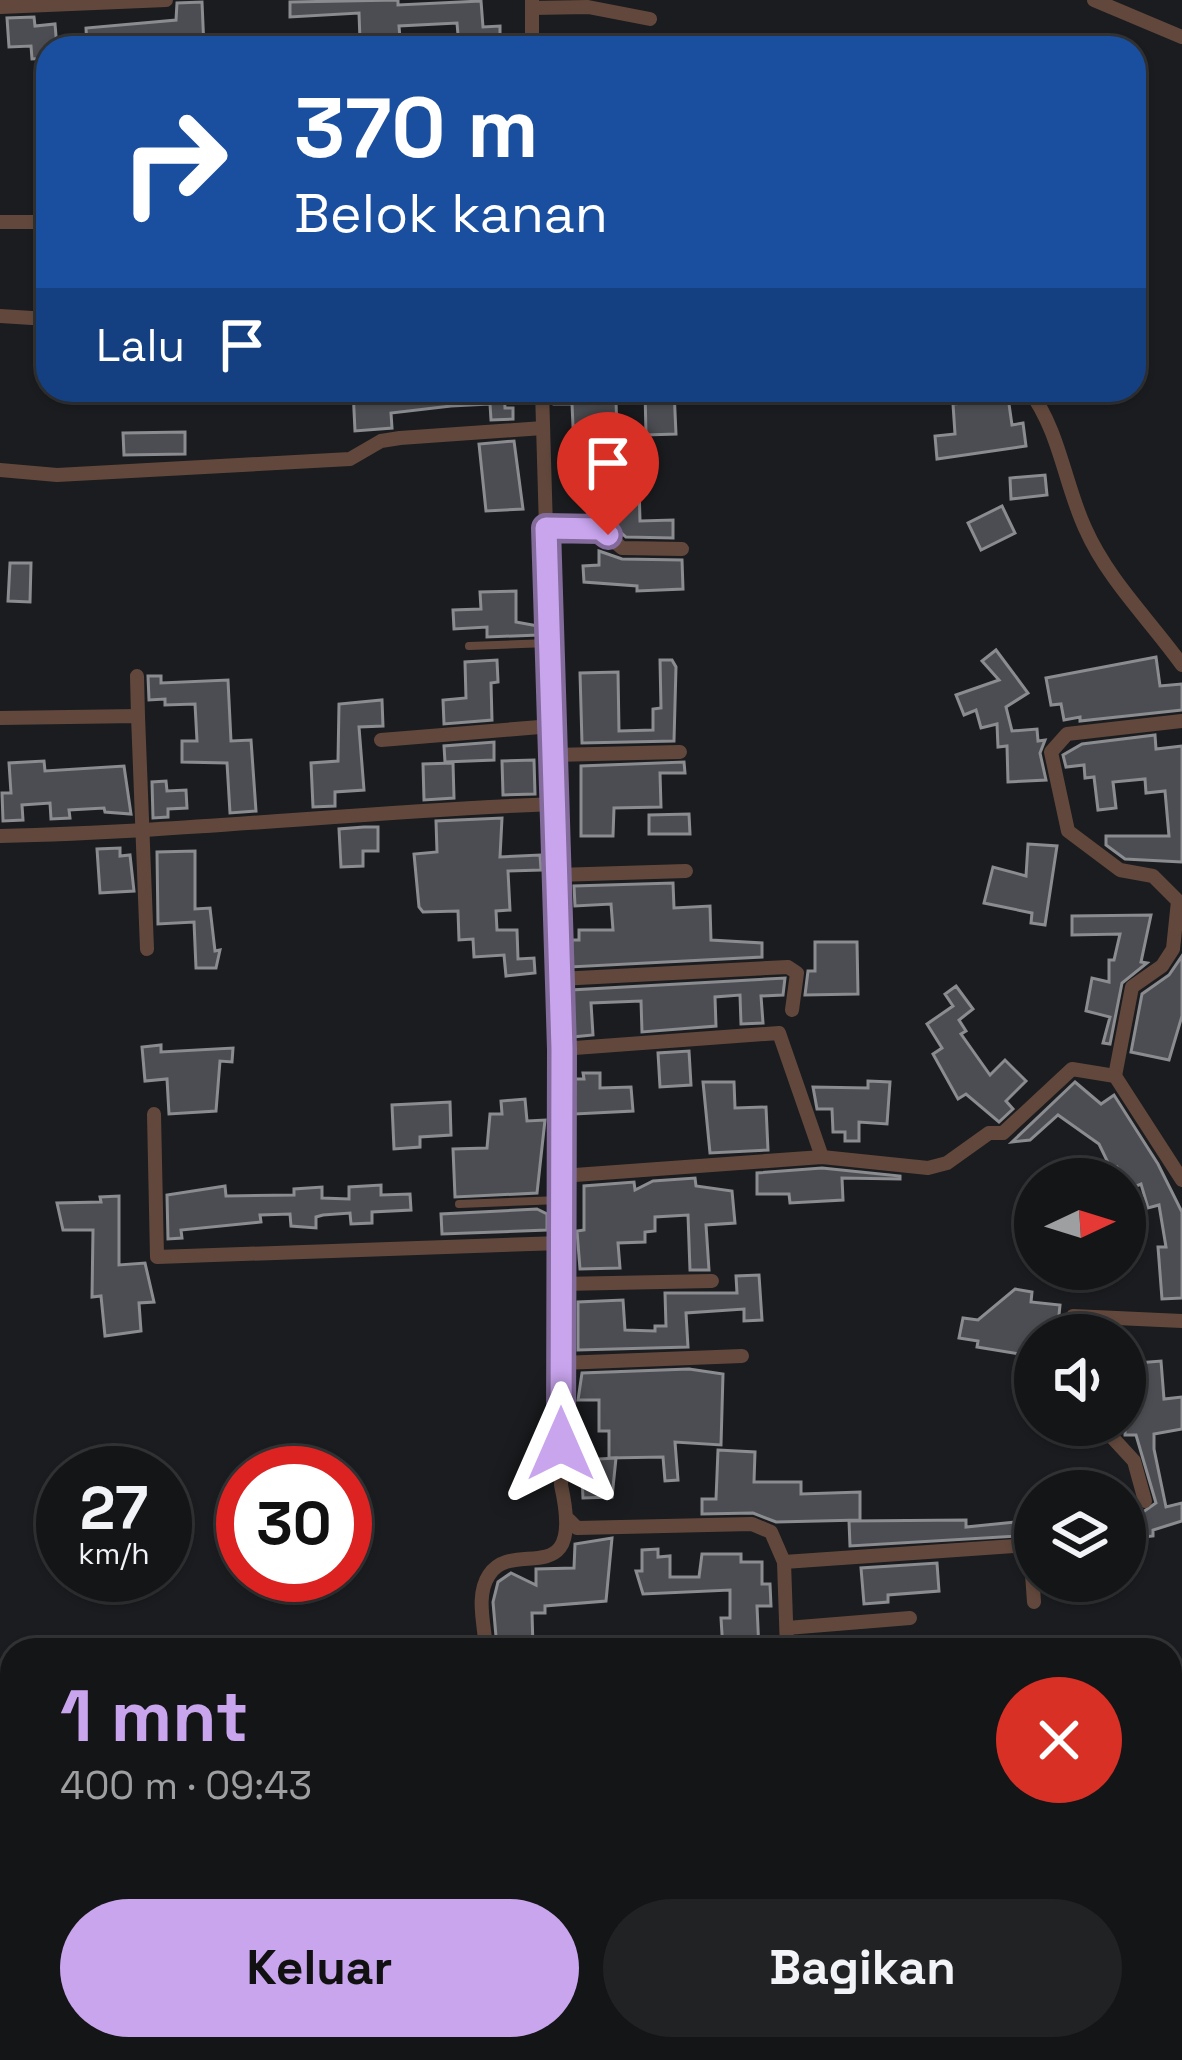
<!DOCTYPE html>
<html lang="id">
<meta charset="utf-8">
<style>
:root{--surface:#141517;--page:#212224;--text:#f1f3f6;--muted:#9d9fa1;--line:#333436;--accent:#c9a5ee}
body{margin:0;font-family:"Space Grotesk",sans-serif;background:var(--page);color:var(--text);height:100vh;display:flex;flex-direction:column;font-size:45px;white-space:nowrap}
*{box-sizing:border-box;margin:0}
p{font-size:39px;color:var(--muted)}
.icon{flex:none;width:66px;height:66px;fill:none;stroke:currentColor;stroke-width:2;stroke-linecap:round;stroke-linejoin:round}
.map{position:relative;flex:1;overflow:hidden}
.drawer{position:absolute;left:0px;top:1638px;width:1182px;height:423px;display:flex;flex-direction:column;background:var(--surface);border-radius:36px 36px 0 0;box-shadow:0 3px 9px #0004,0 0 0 3px var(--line)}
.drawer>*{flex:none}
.banner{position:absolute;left:36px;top:36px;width:1110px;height:366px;border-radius:36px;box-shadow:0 3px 9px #0004,0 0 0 3px var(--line);background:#1a4fa0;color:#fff;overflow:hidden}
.needle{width:78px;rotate:86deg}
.fabs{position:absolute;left:1014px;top:1158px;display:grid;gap:24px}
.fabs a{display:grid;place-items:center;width:132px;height:132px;border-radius:50%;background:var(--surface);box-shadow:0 3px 9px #0004,0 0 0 3px var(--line);font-size:60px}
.speed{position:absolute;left:36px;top:1446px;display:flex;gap:24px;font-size:60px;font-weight:700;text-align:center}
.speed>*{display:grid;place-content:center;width:156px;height:156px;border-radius:50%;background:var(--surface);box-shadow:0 3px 9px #0004,0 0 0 3px var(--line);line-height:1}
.speed small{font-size:30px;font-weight:400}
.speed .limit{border:18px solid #d22;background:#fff;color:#111}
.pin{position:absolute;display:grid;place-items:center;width:102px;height:102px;color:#fff;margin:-123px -51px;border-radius:50% 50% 50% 0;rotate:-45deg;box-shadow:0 0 12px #0007}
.pin .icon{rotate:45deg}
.me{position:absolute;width:132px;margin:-66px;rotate:0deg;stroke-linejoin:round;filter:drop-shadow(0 0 9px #0008)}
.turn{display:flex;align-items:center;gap:42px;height:252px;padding:0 60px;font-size:54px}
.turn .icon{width:156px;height:156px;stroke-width:2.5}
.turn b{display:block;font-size:84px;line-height:102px}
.then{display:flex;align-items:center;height:114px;padding:0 60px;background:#0003;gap:24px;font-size:45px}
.round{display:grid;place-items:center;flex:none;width:126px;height:126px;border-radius:63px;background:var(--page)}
.headline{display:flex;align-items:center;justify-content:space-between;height:204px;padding:0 60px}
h1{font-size:72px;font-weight:700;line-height:90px;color:var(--accent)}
.action{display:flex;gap:24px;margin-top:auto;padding:24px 60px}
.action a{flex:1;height:138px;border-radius:72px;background:var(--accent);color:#111;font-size:48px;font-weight:700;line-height:138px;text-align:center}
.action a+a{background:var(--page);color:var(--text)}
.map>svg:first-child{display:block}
</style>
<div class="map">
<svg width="1182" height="2060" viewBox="0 0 1182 2060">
<rect width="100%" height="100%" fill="#1b1c1f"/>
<g fill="#4c4d52" stroke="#8a8c90" stroke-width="3">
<polygon points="398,0 398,5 481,1 483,27 500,26 500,45 459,47 457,23 399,26 400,38 360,40 359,13 290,17 290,2"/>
<polygon points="202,2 204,48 87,48 86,28 176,20 177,3"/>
<polygon points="34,17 35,26 55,24 57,48 48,48 48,58 32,59 31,46 9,47 7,18"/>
<polygon points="353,390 504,390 505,408 513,408 513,419 491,420 490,404 451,406 391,413 392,428 355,431"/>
<polygon points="553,390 643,390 643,401 616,402 619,486 639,485 640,521 673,520 673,538 626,537 617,529 617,514 588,515 589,426 573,426 572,404 554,404"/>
<polygon points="645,390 674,390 676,434 646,435"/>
<polygon points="964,390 1007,390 1012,425 1023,423 1026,446 937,459 935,436 955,434 953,404 965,403"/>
<polygon points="185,432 185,454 124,455 123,433"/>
<polygon points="514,441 523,509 486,511 479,444"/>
<polygon points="1045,475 1047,495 1011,499 1010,478"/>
<polygon points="1002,506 1015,533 981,550 968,523"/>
<polygon points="599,551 622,559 682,560 683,589 637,591 637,586 584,582 583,566 599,565"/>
<polygon points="10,563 31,563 30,602 8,601"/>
<polygon points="516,591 516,622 538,626 538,635 487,637 487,627 454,629 453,610 481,609 480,592"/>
<polygon points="996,650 1028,693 1006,707 1012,731 1037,729 1038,741 1045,740 1040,753 1046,780 1008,782 1007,746 998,747 997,724 981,728 976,710 964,715 956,695 999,680 982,661"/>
<polygon points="1156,657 1160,686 1182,684 1182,710 1080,721 1080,717 1064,720 1061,704 1051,705 1046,678"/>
<polygon points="497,660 498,682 491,683 492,720 444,724 443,700 466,698 465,662"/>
<polygon points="660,660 672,660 676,667 674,741 582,743 580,673 618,672 619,731 653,730 653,709 661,708"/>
<polygon points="148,676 161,676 161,683 228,680 231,741 251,740 256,811 230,813 227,763 182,762 182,741 197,741 195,704 165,705 165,699 149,700"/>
<polygon points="382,700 383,726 359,727 364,790 335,792 335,806 313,807 311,763 338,761 339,704"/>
<polygon points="1155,735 1156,749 1182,746 1182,862 1125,859 1106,845 1106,836 1169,836 1165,791 1146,793 1145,779 1113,782 1116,808 1098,810 1094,777 1085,778 1084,765 1066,767 1063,755 1082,744"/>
<polygon points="494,742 494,760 445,762 444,746"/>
<polygon points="534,760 535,794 503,795 502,761"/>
<polygon points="44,761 45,771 124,766 131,814 105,812 104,808 69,810 70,818 51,819 50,803 22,805 23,820 3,821 2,793 11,793 9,763"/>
<polygon points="684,762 685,773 660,773 661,807 614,808 613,836 581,836 581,766"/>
<polygon points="453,763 454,798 424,800 423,764"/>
<polygon points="166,781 167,791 186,790 187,808 168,809 168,817 153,818 152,782"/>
<polygon points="689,814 690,834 649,834 649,815"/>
<polygon points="502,818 500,857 540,855 541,870 508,871 510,910 496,911 497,930 517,930 518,959 534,958 535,973 506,976 504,955 474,957 473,939 459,940 458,911 423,912 419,907 414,854 437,852 436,821"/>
<polygon points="364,827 378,827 378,851 363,851 363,866 341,867 339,829"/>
<polygon points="1028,844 1057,846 1045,925 1031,923 1032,913 984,903 993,867 1026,876"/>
<polygon points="120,848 120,856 130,855 134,891 100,893 97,849"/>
<polygon points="195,851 195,909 210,908 215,951 220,950 216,968 196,968 194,922 158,924 157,852"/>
<polygon points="673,883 674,908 710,906 711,940 762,943 762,957 570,967 572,940 579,940 579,930 613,930 611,904 575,906 574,886"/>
<polygon points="1151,915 1141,962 1147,963 1122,983 1110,1044 1103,1043 1110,1017 1086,1011 1092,978 1109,982 1109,960 1114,960 1120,934 1072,935 1072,916"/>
<polygon points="815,942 857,942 858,994 805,995 808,971 815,971"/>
<polygon points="1182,956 1182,1016 1169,1060 1131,1052 1142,994 1169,975"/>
<polygon points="785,978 783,995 761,996 763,1023 741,1024 740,995 715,997 716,1026 642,1032 641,1001 591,1003 593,1035 572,1037 571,990"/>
<polygon points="956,986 973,1009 959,1020 966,1031 961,1034 990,1075 1005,1060 1026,1081 1006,1101 1013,1109 999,1122 966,1094 958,1099 933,1054 942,1048 927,1024 953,1006 945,994"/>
<polygon points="161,1045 161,1052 233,1048 232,1062 220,1061 216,1111 169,1114 167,1079 145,1081 142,1047"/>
<polygon points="689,1051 691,1085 660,1087 658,1053"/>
<polygon points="583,1073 600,1073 600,1088 631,1087 633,1111 575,1114 573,1079 584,1079"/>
<polygon points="868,1081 890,1082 887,1124 859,1122 859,1141 845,1141 845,1132 833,1132 832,1109 817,1109 813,1087 868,1088"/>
<polygon points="703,1082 734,1082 735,1108 766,1107 768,1150 710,1153"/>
<polygon points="1075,1082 1101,1104 1114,1095 1158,1164 1182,1212 1182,1298 1162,1299 1158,1247 1166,1247 1159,1205 1148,1208 1141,1184 1127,1190 1125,1179 1117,1167 1111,1169 1099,1144 1058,1115 1030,1140 1012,1142"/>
<polygon points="525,1099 527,1121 545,1120 537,1193 455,1197 453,1149 487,1148 490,1114 502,1114 501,1101"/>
<polygon points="450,1102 451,1135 420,1137 420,1147 394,1149 392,1105"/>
<polygon points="822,1168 900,1176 900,1179 842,1178 843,1200 790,1203 789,1194 757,1194 757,1173"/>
<polygon points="695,1178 696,1186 732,1191 735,1223 706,1225 709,1270 690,1270 688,1215 655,1217 655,1231 645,1232 645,1242 618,1243 620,1268 580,1269 577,1231 584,1230 584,1186 634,1182 635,1190 653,1181"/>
<polygon points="381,1185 381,1195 410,1194 411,1210 372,1212 372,1223 351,1224 350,1213 323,1215 316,1217 316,1228 291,1226 290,1214 260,1215 261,1222 181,1230 182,1238 168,1239 167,1195 225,1186 226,1196 294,1195 294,1189 322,1187 322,1198 349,1199 349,1187"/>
<polygon points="119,1196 119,1265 145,1263 154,1302 139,1303 141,1331 105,1336 101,1296 92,1297 93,1230 63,1230 57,1203 101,1202 100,1197"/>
<polygon points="537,1209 547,1214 547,1230 442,1234 441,1214"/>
<polygon points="759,1275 762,1320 744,1321 744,1309 686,1313 688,1347 578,1350 578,1302 623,1300 625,1330 655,1331 655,1326 666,1326 665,1293 737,1293 736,1276"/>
<polygon points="1015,1289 1032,1292 1031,1302 1060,1305 1057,1335 1035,1335 1035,1345 1026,1344 1025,1355 977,1347 978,1341 959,1338 963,1318 978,1320"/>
<polygon points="1161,1361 1164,1399 1182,1397 1182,1429 1154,1434 1154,1449 1166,1507 1182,1503 1182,1521 1153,1530 1153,1536 1125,1539 1125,1500 1133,1500 1143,1512 1156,1503 1136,1435 1125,1435 1125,1364"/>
<polygon points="689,1369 723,1374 721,1445 675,1442 678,1480 665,1481 663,1457 609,1458 609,1431 599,1431 599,1400 578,1400 582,1373"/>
<polygon points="718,1450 755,1452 754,1482 801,1482 801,1494 860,1492 860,1520 776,1522 753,1513 702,1514 702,1499 716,1499"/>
<polygon points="616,1458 612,1497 583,1498 581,1460"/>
<polygon points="966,1520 966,1527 1035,1520 1035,1535 850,1546 849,1521"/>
<polygon points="612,1538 606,1601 545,1606 545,1613 532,1613 533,1647 497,1648 493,1602 498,1582 511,1573 536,1585 536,1569 574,1568 575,1544"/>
<polygon points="658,1549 658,1557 670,1556 670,1577 699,1577 702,1554 741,1554 741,1562 762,1562 762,1584 770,1584 771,1606 757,1606 759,1650 723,1650 721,1618 730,1618 730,1590 643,1594 636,1571 642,1571 642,1550"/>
<polygon points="937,1563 939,1591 888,1595 888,1602 864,1604 861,1568"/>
</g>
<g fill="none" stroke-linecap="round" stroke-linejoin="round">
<g stroke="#62483c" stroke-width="8">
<polyline points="469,646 549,643"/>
<polyline points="459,1204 560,1200"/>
</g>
<g stroke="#62483c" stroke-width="14">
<polyline points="532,0 532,48"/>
<polyline points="1094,0 1182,37"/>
<polyline points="0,7 166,0"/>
<polyline points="532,8 588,7 650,19"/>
<polyline points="0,222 48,222"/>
<polyline points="0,316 48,319"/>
<path d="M1029,390C1060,432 1064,482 1085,528C1108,580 1149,619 1182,665"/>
<polyline points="0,470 57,475 350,459 381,441 400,438 543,428"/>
<polyline points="546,528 600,529 622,548 682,549"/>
<polyline points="137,676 138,716"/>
<polyline points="0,718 138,716 147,949"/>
<polyline points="381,740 552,726"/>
<polyline points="553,755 680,752"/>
<path d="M0,836C185,832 369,811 554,804"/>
<polyline points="556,875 686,871"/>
<polyline points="559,979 788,967 797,973 792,1010"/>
<polyline points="561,1049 779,1033 822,1157"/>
<polyline points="1115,1076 1132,987 1162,966 1173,949 1178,901 1153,876 1120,870 1068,831 1051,752 1067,734 1182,721"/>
<polyline points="1115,1076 1182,1180"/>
<polyline points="154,1114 157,1257 561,1243"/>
<polyline points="561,1176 822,1157 928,1168 947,1163 989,1133 1003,1133 1072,1069 1115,1076"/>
<polyline points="561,1284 712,1281"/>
<polyline points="1073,1316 1182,1321"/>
<polyline points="561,1363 742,1356"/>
<polyline points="1109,1425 1111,1436 1134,1461 1145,1501"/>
<polyline points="569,1520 577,1528 752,1524 771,1532 784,1562 787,1650"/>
<polyline points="784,1562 1030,1545 1034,1602"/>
<polyline points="787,1628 910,1618"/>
<path d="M486,1650C485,1626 475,1596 489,1575C513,1536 586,1596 561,1485V1049L542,390"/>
<polyline points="0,1715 12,1714"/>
<polyline points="0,1882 12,1882"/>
<polyline points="203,2049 205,2060"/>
<polyline points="681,2049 684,2060"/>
<polyline points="1094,2049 1098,2060"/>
</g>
<g stroke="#a7735a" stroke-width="21">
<polyline points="1170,2009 1182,2009"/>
<polyline points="1026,2060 1059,2049"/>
</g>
</g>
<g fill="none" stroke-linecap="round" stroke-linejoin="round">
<g stroke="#836b9b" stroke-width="30">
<polyline id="route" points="561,1444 562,1049 546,528 600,529 608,535"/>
</g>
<use href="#route" stroke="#c9a5ee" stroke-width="21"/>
</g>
</svg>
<div class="fabs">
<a><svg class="needle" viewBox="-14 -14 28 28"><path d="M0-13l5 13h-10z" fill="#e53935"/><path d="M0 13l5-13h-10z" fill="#9d9fa1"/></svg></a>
<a><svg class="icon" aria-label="sound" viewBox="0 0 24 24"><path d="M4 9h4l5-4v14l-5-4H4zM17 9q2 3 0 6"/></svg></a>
<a><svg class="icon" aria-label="layers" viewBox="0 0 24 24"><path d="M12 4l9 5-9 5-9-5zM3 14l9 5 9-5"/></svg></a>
</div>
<div class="speed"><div>27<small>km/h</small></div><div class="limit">30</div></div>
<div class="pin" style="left:608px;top:535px;background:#d93025"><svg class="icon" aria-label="arrive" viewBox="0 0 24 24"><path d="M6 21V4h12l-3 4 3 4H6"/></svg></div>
<svg class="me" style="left:561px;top:1444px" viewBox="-20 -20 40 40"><path d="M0-17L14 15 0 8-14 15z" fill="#c9a5ee" stroke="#fff" stroke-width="4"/></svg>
<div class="banner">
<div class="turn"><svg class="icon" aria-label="right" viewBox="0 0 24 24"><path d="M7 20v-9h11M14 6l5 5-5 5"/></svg><div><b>370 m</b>Belok kanan</div></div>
<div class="then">Lalu<svg class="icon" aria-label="arrive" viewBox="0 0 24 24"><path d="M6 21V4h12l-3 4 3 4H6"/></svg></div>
</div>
<section class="drawer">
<div class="headline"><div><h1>1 mnt</h1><p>400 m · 09:43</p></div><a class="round" style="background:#d93025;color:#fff"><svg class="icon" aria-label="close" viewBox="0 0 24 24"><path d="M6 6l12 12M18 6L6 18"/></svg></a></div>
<div class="action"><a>Keluar</a><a>Bagikan</a></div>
</section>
</div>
